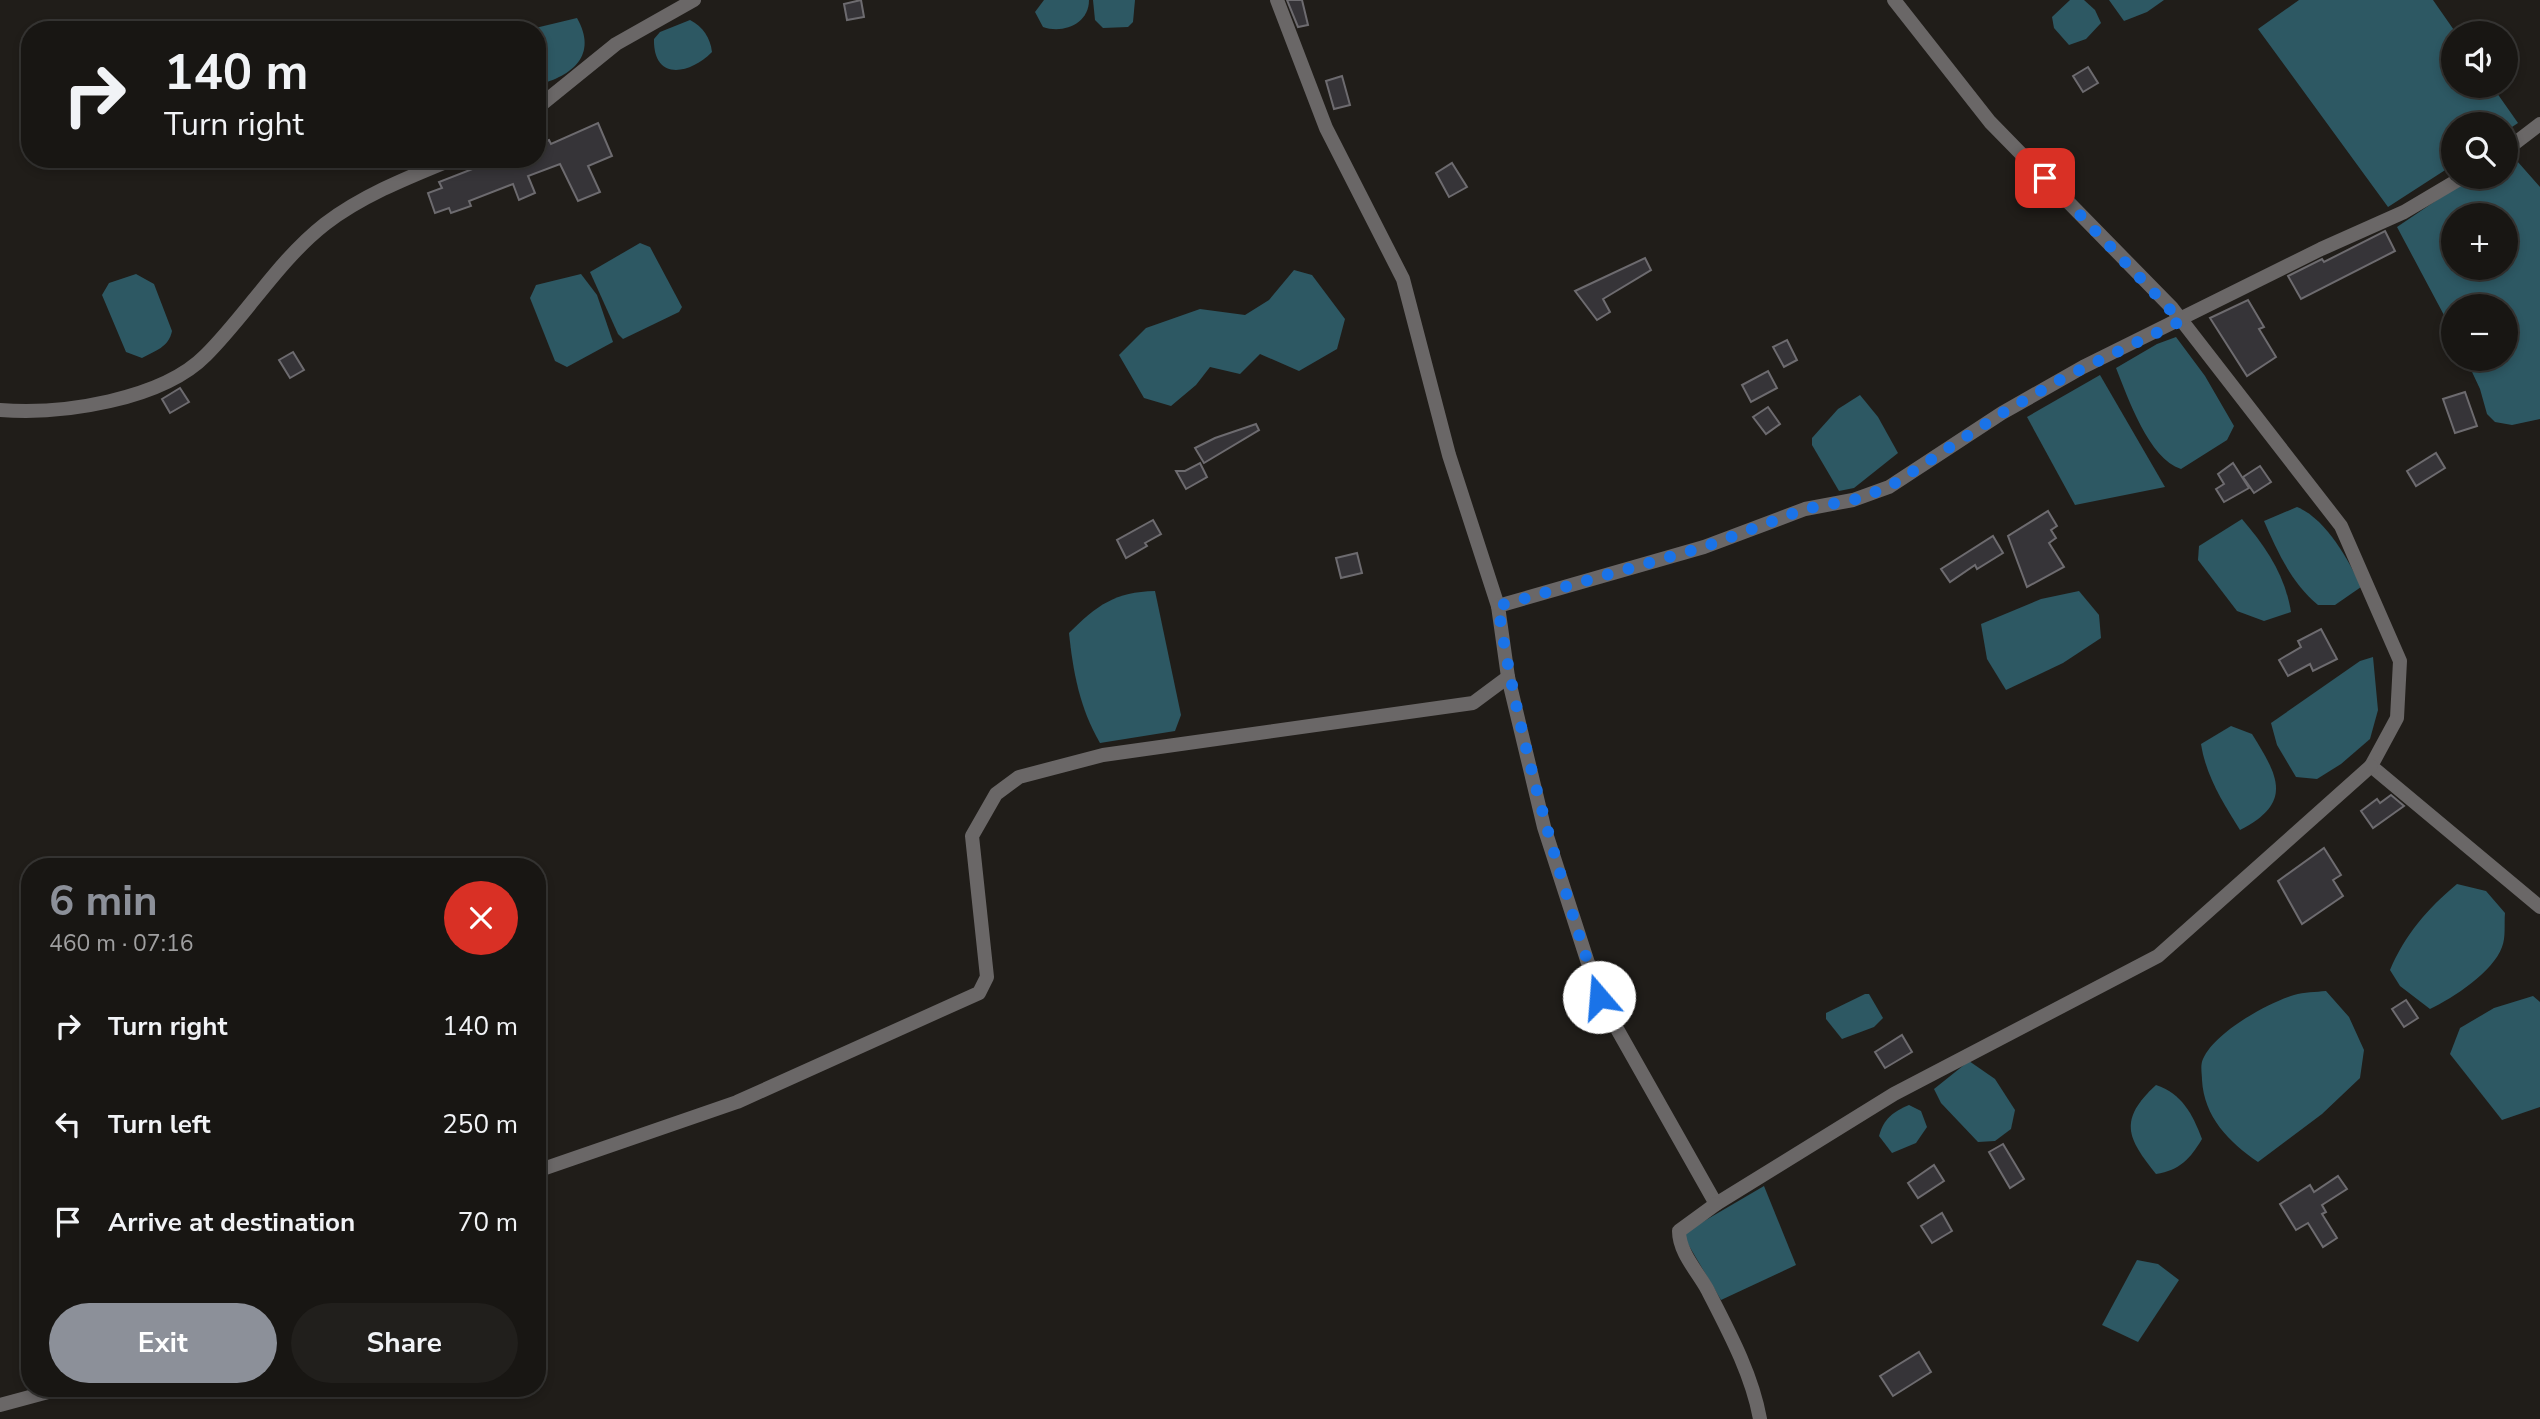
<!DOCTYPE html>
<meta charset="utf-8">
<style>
:root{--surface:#181613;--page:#211f1c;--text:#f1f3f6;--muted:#9f9fa0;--line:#363533;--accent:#8c9099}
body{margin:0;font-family:"Nunito Sans",sans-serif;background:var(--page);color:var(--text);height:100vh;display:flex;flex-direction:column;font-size:26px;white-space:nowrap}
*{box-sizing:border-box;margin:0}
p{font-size:23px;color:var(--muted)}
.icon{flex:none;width:38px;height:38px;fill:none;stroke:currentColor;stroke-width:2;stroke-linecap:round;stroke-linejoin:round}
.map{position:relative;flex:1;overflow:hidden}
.side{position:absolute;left:21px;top:858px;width:525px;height:539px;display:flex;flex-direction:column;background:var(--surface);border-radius:28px;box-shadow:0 4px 10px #0003,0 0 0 2px var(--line)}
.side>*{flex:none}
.hud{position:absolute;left:21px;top:21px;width:525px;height:147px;border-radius:28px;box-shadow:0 4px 10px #0003,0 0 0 2px var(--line);background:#181613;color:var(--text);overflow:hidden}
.fabs{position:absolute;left:2441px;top:21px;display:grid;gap:14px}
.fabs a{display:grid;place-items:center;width:77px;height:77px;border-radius:50%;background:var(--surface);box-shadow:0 4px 10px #0003,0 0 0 2px var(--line);font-size:35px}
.pin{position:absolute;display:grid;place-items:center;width:60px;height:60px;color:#fff;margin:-30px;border-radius:14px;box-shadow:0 4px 10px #0006}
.me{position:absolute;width:77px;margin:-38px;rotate:342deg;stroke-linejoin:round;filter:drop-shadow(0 0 5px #0008)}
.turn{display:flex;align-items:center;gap:24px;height:147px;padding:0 28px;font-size:32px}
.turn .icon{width:91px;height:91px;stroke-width:2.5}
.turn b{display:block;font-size:49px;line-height:60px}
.round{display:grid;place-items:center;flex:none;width:74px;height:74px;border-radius:37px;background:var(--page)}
.summary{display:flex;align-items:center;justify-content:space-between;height:119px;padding:0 28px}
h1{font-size:42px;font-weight:700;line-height:52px;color:var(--accent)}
.action{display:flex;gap:14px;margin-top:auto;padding:14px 28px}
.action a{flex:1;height:80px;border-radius:42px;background:var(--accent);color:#fff;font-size:28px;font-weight:700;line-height:80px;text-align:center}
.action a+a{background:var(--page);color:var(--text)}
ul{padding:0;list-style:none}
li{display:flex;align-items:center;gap:21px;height:98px;padding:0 28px}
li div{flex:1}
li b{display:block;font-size:26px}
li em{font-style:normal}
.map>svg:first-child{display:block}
</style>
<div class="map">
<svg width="2540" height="1419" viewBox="0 0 2540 1419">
<rect width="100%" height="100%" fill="#201d19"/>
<g fill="#2d5863" fill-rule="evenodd">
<path d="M1044,0H1089C1089,24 1063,34 1043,27L1035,12Z"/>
<polygon points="1093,0 1135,0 1133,22 1128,27 1103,28 1095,20"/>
<polygon points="2070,0 2084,0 2095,10 2101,23 2086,39 2069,45 2054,28 2052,17"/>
<polygon points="2109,0 2164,0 2147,12 2124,21"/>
<polygon points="2299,0 2433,0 2456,33 2454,86 2492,86 2518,123 2506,131 2506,124 2454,124 2453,165 2388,207 2258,29"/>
<path d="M577,18C598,55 573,76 537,85V30H527Z"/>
<path d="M690,20C703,27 710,37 712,52C689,75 653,81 654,39L660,32Z"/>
<path d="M2510,153L2540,187V419L2512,425L2495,422L2487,414L2480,389L2466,359H2506V306H2454L2453,332L2397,227L2471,177H2506V156ZM2454,215H2506V268H2454Z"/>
<polygon points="640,243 650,247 682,307 679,312 623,339 618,334 590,272"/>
<polygon points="1294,270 1312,275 1345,319 1337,349 1299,371 1260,354 1240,374 1210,367 1196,385 1171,406 1144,398 1119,355 1146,328 1200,309 1245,315 1269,300"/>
<path d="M136,274L154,284L172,331C169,347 155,351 142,358L126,352L102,295L109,283Z"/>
<polygon points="581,274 597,295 613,342 567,367 555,361 530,298 536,285"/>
<path d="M2176,337L2205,376L2234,426L2227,440L2181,469C2149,459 2128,398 2116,368L2157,344Z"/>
<polygon points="2100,375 2165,487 2075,505 2027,417"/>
<polygon points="1860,395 1878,417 1898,453 1854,488 1839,491 1812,445 1812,438 1838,409"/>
<path d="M2297,507C2325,518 2349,560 2361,587L2335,605H2318C2291,582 2278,553 2264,521Z"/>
<path d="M2242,519C2266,547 2285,575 2291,612L2264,621L2237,611L2198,560L2199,546Z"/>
<path d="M1155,591L1181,715L1175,731L1100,743C1080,709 1073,672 1069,633C1097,605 1115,592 1155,591Z"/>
<polygon points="2079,591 2099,615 2101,638 2063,663 2006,690 1987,659 1981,624 2041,599"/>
<polygon points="2373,657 2378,710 2370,739 2341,764 2317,779 2296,777 2277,745 2271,723 2360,661"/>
<path d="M2231,726L2252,734C2278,776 2294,802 2240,830C2223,803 2206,776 2201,744Z"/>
<path d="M2457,884L2486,891L2505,913C2504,923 2506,938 2502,947C2493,972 2453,998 2430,1009L2400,986L2390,970C2405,935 2427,909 2457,884Z"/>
<path d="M2326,991L2349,1017L2364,1050L2360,1078L2322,1114L2258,1162C2229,1142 2204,1117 2202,1080C2202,1074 2200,1065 2203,1059C2215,1032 2266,1004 2294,995C2304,992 2316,992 2326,991Z"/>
<polygon points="1865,994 1869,994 1883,1018 1874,1027 1842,1039 1826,1019 1826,1013"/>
<polygon points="2533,996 2540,1002 2540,1107 2502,1120 2450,1054 2460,1028 2494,1008"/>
<polygon points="1969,1061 1995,1079 2015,1110 2011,1129 1995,1141 1978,1142 1941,1103 1934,1089"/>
<path d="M2156,1085C2182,1094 2192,1113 2202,1139C2190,1159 2180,1170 2156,1174C2127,1138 2118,1120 2156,1085Z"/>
<path d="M1909,1105L1921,1111L1927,1127L1916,1143L1892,1153L1879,1136C1884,1118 1893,1112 1909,1105Z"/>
<polygon points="1764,1186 1796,1265 1721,1300 1682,1234"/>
<polygon points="2137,1260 2158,1264 2179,1280 2138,1342 2102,1325"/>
</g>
<g fill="#363438" stroke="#6d6b6f" stroke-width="2">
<polygon points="861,0 864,17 847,20 844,4"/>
<polygon points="1287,0 1302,0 1308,25 1298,27"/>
<polygon points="2088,67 2098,83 2083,92 2073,76"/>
<polygon points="1342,76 1350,105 1334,109 1326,81"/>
<polygon points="598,123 612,156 588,166 600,192 578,201 560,164 528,176 535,193 519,200 513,184 469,201 471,206 451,213 449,208 435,213 428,193 442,188 439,182 498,159 537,159 537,144 549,140 551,144"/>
<polygon points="1452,163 1467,187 1449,197 1436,173"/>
<polygon points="2385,231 2395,251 2301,299 2288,276 2322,259 2324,262"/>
<polygon points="1645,258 1651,270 1603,299 1610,312 1597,320 1575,291"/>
<polygon points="2248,300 2264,327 2259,329 2276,357 2247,376 2210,318"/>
<polygon points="1787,340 1797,360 1784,367 1773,347"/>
<polygon points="293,352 304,370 290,378 279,360"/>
<polygon points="1768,371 1777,388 1751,402 1742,385"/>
<polygon points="180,388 189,402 170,413 162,399"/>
<polygon points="2465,392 2477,426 2455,433 2443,399"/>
<polygon points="1768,407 1780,424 1766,434 1753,417"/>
<polygon points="1256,424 1259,430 1204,463 1195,448 1215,438"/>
<polygon points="2436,453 2445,468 2416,486 2407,471"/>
<polygon points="1200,463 1207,477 1186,489 1176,471 1185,471"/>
<polygon points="2233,463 2249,488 2224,502 2216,489 2224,484 2218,474"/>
<polygon points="2260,466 2271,482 2254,493 2243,477"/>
<polygon points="2048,511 2057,526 2051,530 2056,538 2049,543 2064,567 2027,587 2008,536"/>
<polygon points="1153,520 1161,534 1145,543 1147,546 1126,558 1117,540"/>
<polygon points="1993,536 2003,553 1977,569 1975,565 1950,582 1941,569"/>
<polygon points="1357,553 1362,573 1341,578 1336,558"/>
<polygon points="2321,629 2337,659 2313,671 2310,664 2288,676 2279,660 2301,647 2298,641"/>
<polygon points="2391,795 2404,806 2373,828 2361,811 2377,799 2380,803"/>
<polygon points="2324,848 2341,875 2333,880 2343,896 2302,924 2278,881"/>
<polygon points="2406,1000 2418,1018 2404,1027 2392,1009"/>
<polygon points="1902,1035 1912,1052 1885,1068 1875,1052"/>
<polygon points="2003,1144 2024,1179 2010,1188 1989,1152"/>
<polygon points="1934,1165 1944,1181 1918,1198 1908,1183"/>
<polygon points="2338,1176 2347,1189 2322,1205 2326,1212 2322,1214 2337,1238 2323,1247 2308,1223 2296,1230 2280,1204 2310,1185 2314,1192"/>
<polygon points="1942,1213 1952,1231 1932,1243 1921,1226"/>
<polygon points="1919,1352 1931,1372 1893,1396 1880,1376"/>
</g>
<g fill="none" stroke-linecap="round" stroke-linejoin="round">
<g stroke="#6a6767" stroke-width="14">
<polyline points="1277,0 1326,128 1403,279 1449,455 1498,606"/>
<polyline points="1894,0 1990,122 2172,308 2341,526 2400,661 2397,718 2371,766 2540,907"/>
<polyline points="537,108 616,44 694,0"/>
<polyline points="2506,150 2540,124"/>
<path d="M0,410C61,415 162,400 206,355C247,314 279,260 325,224C363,195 409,177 453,159"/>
<polyline points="1508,677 1544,827 1599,997 1716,1204 1894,1094 2158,956 2371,766"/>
<polyline points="537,1171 737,1102 979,993 987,977 972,836 996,794 1019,777 1103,755 1473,703 1508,677 1498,606 1704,547 1805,509 1853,500 1889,487 2002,413 2083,367 2321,249 2404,212 2463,177"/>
<path d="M1716,1204L1679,1231C1679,1252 1697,1271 1707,1289C1728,1330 1752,1374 1760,1419"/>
<polyline points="0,1405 63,1388"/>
</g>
</g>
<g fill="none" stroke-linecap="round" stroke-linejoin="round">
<path stroke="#1a73e8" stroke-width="12" stroke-dasharray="0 21.6" d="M1599,997C1557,868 1518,740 1498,606L1704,547L1805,509L1853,500L1889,487L2002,413L2063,378L2181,321L2045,178"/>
</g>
</svg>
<div class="fabs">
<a><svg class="icon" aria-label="sound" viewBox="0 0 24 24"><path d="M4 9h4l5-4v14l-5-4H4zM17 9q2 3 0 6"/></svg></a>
<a><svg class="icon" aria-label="search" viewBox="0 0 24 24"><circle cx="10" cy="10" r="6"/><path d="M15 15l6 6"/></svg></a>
<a>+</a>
<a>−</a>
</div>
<div class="pin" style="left:2045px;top:178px;background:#d93025"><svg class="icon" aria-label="arrive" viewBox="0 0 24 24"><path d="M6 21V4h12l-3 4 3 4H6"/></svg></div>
<svg class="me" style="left:1599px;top:997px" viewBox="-20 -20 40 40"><circle r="19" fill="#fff"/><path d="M0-13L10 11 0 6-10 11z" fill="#1a73e8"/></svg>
<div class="hud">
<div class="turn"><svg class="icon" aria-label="right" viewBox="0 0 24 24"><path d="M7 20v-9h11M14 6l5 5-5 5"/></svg><div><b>140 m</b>Turn right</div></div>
</div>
<section class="side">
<div class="summary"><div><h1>6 min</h1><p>460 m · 07:16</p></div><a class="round" style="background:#d93025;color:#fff"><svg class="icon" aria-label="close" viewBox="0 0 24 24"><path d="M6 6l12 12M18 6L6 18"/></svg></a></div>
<ul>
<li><svg class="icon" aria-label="right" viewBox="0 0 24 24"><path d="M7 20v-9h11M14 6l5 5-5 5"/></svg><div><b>Turn right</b></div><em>140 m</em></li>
<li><svg class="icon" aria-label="left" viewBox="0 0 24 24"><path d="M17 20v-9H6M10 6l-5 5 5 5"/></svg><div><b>Turn left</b></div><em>250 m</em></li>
<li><svg class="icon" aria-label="arrive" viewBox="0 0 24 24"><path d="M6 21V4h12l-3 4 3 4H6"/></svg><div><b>Arrive at destination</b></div><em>70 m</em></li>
</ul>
<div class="action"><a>Exit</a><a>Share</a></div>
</section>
</div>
